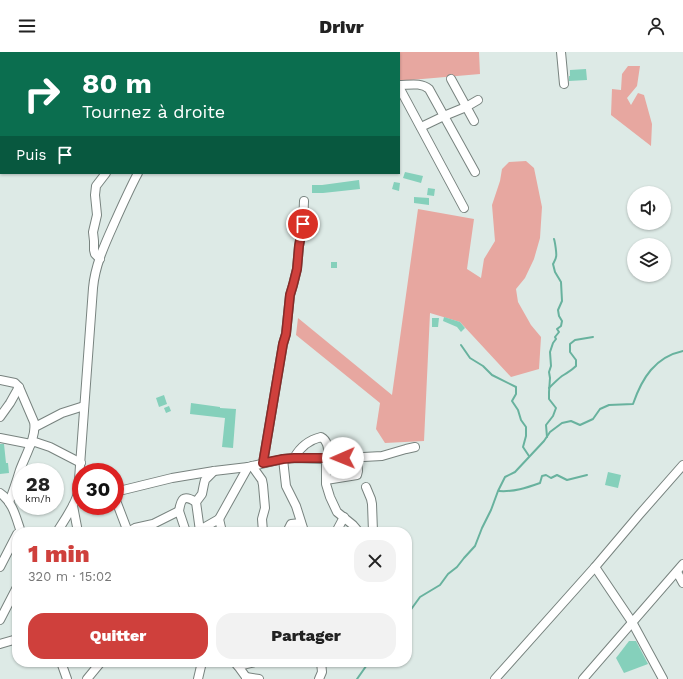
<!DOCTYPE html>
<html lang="fr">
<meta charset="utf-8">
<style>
:root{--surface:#fff;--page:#f2f2f2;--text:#222;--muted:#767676;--accent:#cf403c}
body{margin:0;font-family:"Work Sans",sans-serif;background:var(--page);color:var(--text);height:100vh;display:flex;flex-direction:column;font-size:15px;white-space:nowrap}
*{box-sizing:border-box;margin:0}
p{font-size:13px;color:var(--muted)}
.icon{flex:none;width:22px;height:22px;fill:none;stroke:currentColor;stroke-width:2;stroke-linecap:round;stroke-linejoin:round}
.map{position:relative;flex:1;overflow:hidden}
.sheet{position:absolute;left:12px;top:475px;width:400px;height:140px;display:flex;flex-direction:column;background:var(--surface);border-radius:16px;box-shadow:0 1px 3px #0004}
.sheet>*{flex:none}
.banner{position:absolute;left:0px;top:0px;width:400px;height:122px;box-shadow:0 1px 3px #0004;background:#0b6e4f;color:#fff;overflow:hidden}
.fabs{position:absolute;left:627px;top:134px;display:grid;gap:8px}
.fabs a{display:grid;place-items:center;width:44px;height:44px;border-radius:50%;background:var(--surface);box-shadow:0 1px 3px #0004;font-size:20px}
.speed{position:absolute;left:12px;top:411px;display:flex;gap:8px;font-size:20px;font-weight:700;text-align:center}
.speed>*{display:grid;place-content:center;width:52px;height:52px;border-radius:50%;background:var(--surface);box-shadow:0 1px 3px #0004;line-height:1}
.speed small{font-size:10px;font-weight:400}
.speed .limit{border:6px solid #d22;background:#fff;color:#111}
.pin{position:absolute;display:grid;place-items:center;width:34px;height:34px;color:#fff;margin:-17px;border:2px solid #fff;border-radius:50%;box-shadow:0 1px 4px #0007}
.me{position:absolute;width:44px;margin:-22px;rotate:269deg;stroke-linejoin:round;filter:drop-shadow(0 0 3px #0008)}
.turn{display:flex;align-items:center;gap:14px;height:84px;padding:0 16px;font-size:18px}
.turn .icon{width:52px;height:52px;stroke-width:2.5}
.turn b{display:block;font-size:28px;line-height:34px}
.then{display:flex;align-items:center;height:38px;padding:0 16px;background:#0003;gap:8px;font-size:15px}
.round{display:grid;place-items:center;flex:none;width:42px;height:42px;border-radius:16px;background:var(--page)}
.overview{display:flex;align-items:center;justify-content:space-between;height:68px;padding:0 16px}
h1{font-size:24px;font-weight:800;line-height:30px;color:var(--accent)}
.action{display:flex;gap:8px;margin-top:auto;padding:8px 16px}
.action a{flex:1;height:46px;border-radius:16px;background:var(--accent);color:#fff;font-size:16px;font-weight:800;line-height:46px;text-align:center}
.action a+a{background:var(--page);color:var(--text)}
header{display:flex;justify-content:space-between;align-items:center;height:52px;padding:0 16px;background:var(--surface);font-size:18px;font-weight:800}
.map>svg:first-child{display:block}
</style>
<header><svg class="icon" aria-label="menu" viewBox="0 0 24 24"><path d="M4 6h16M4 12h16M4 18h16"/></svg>Drivr<svg class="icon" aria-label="person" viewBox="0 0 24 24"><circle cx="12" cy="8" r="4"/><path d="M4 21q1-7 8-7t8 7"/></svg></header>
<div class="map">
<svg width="683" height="627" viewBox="0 0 683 627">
<rect width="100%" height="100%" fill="#ddeae6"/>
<g fill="#e7a7a0">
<polygon points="395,0 479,0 480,22 399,29 399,1 395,1"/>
<polygon points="628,14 640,14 637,34 627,46 631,53 638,41 644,43 652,72 651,94 611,63 612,37 621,38 622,22"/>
<polygon points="526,109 534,116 542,155 540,186 534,207 525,226 516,237 518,250 531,273 541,285 539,317 511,325 460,270 430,261 424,389 385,391 376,377 380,351 296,283 298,266 392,343 418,157 474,167 467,217 481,226 484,207 495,189 492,153 500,129 502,117 509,110"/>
</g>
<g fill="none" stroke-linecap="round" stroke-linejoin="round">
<g stroke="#68b29e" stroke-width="2">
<polyline points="461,293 470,306 483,314 492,323 516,335 516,342 512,349 518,358 521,368 526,375 526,384 523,395 529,404"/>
<path d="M549,336C553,332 558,327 562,324C568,320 571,319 576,314V308L570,300V292L575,288L593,285"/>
<path d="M547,385L546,373L553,364L556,356L549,347V340L550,326L549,320L551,314L550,300L553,291L556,287L555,285L559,280L557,277L561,274L562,269L559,264L558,258L562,249L561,230L555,220L553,212C554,210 556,207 556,205C557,203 555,190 554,187"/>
<path d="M499,439C514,440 526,436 540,431L542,424L546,423L551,426L557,423L567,428L587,423"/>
<path d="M407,563L420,545L440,533L448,522L457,515L464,506L475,494L482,476L491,458L498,439L505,425L515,420L544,389L550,380L562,371L571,369L580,373L593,367L600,357L609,353L633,352C642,326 655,305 683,299"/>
<polyline points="357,627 369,610"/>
</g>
</g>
<g fill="#85d0bb">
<polygon points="586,17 587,28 569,29 569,24 570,24 570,18"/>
<polygon points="405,120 423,124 421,131 403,126"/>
<polygon points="359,128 360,137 323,141 312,141 312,133 322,133"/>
<polygon points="394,130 400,131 399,139 392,137"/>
<polygon points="428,136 435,137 434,144 427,143"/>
<polygon points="414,145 429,146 429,153 414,151"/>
<rect x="331" y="210" width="6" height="6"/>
<polygon points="444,265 460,270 465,276 461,280 457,275 443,269"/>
<polygon points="432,266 439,266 438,275 432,275"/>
<polygon points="164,343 167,352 159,355 156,346"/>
<polygon points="191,351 220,355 220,356 236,357 233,396 222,395 225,366 190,362"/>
<polygon points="169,354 171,359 166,361 164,356"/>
<polygon points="0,392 4,392 6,411 8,411 9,421 0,422"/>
<polygon points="608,420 621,423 618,436 605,433"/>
<polygon points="629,589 636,589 648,612 624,621 616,606"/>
</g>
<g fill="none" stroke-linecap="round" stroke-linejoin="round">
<g stroke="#78837f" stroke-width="10">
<g id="minor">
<polyline points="52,0 52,1"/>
<polyline points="304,0 304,1"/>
<polyline points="393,0 393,1"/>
<polyline points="561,0 564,32"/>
<polyline points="103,1 103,0"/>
<polyline points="172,1 172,0"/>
<polyline points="189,1 189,0"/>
<polyline points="214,1 215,0"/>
<polyline points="349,1 349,0"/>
<polyline points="451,27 474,69"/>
<path d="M399,33C409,33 421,30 429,37L475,120"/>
<polyline points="399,35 464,156"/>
<polyline points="0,37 1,37"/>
<polyline points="421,75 444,64 466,55 478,48"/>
<polyline points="100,207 95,202 94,198 94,189 93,180 97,163 95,143 96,134 106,121"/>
<path d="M0,328L15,331L19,335L34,370C37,384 25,404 20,418C17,428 13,440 9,450"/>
<polyline points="0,365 10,351 19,335"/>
<polyline points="35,375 62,361 84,354"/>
<polyline points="0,386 31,392"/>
<polyline points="32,389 50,395 81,411"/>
<path d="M294,406C300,395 309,388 321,385C329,389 328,399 329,407"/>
<polyline points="283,407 286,434 296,454 303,476"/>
<polyline points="326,407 326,432 330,445 337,460 353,473 359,480"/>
<polyline points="263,411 283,292 286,282 290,243 293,233 297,217 299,194 303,172 304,149"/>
<polyline points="252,414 262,428 263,433 265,456 262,467 263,480"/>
<polyline points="326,428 357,423 358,419 357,406"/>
<polyline points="366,435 371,447 372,452 373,480"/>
<polyline points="115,440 172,426 214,419 248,415"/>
<path d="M0,441C13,450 16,466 21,480"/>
<polyline points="115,446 128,480"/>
<polyline points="73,454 78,480"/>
<path d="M179,459C181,447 183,442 196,450"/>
<polyline points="219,467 222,480"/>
<polyline points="200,479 196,450 202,442 204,432 205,428 214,419"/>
<path d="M57,480C65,467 74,455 78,441L93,236C95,214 104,194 113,174C121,156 129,138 138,121"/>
<polyline points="128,480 135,476 153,472 179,459 186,480"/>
<polyline points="199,480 205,475 219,467 248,415 283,407 294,406 326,407 382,404 406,397 415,395"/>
<polyline points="287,480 291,472 301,471"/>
<polyline points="336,480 344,465"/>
<polyline points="0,515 17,482"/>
<polyline points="595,515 632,570 663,627"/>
<polyline points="677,520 683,531"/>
<polyline points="0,568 17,535"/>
<polyline points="0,592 17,587"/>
<polyline points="61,610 67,627"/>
<polyline points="234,610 238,614 255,610"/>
<polyline points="238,614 246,625 246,627"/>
<polyline points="246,625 259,627"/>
<polyline points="87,627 101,610"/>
<polyline points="198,627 202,610"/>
<polyline points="319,627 322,620 321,610"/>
<polyline points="495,627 595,515 639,463 683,413"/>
<polyline points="583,627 683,512"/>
</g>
</g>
<use href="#minor" stroke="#fff" stroke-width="8"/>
</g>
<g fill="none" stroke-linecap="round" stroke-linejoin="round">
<g stroke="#872a27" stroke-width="10">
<polyline id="route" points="303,172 299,194 297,217 293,233 290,243 286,282 283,292 263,411 283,407 294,406 343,406"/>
</g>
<use href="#route" stroke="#cf403c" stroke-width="7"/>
</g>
</svg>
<div class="fabs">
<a><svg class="icon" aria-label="sound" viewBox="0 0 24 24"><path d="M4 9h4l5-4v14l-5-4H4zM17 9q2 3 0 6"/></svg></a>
<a><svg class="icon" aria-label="layers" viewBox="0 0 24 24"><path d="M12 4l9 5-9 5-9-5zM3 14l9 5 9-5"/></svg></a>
</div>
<div class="speed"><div>28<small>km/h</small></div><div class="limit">30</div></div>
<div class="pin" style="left:303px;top:172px;background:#d93025"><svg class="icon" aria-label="arrive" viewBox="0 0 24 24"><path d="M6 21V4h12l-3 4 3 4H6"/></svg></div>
<svg class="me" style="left:343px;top:406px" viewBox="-20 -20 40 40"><circle r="19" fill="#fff"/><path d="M0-13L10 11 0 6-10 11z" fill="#cf403c"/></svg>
<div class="banner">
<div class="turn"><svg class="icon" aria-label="right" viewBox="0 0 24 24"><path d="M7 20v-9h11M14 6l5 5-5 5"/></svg><div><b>80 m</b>Tournez à droite</div></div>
<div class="then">Puis<svg class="icon" aria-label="arrive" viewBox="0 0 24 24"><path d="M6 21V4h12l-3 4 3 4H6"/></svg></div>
</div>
<section class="sheet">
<div class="overview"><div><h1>1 min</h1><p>320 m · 15:02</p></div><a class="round"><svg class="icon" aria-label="close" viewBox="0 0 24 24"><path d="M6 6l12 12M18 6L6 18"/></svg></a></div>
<div class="action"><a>Quitter</a><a>Partager</a></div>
</section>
</div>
